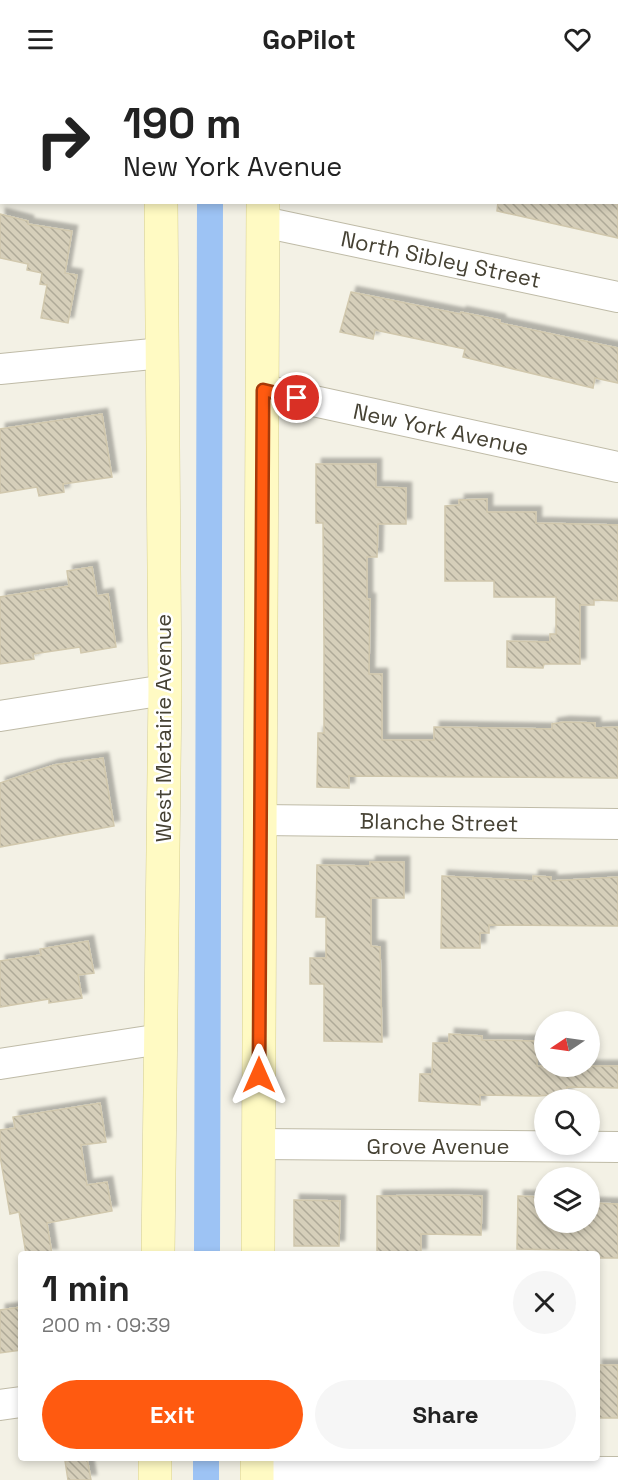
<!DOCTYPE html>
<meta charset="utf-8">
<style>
:root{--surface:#fff;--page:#f6f6f6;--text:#222;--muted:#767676;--accent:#ff5a10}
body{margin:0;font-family:"Space Grotesk",sans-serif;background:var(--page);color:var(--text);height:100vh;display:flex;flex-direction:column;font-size:22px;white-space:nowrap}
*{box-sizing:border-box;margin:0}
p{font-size:20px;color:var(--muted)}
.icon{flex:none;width:33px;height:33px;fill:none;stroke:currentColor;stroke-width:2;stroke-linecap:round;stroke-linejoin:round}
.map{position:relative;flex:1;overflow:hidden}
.details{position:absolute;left:18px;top:1173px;width:582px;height:210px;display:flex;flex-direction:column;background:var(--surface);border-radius:6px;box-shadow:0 3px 9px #0003}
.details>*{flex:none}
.hud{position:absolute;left:0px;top:0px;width:618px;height:126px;box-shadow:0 3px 9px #0003;background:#fff;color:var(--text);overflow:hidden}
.needle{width:39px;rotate:257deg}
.buttons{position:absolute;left:534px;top:933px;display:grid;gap:12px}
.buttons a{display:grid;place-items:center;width:66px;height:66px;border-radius:50%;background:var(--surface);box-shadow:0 3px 9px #0003;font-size:30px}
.pin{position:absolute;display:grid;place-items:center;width:51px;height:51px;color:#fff;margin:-26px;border:3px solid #fff;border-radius:50%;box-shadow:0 2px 6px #0007}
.me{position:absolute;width:66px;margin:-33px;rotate:0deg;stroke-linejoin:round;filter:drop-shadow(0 0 4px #0008)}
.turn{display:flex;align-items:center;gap:21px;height:126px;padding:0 24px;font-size:27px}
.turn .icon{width:78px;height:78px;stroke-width:2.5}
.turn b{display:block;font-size:42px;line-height:51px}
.round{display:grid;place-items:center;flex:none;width:63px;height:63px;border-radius:32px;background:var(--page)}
.headline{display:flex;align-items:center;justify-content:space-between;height:102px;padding:0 24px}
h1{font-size:36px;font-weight:700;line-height:45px}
.action{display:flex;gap:12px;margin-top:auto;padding:12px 24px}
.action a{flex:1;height:69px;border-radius:36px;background:var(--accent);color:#fff;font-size:24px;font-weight:700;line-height:69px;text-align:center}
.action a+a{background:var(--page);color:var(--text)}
header{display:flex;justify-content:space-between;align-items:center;height:78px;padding:0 24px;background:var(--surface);font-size:27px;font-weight:700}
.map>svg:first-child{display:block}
</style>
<header><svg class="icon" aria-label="menu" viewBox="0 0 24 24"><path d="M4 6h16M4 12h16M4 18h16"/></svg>GoPilot<svg class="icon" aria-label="heart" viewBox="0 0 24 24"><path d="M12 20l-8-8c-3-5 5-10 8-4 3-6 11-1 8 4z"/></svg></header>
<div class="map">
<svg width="618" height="1402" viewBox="0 0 618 1402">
<defs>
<pattern id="building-back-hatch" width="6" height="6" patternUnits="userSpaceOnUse" patternTransform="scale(1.5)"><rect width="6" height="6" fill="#d6cfba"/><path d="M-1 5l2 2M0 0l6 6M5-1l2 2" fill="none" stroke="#afaa98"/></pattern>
<filter id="shadow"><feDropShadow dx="5.5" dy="-5.5" stdDeviation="1.5" flood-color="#0004"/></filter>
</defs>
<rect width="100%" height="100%" fill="#f3f1e5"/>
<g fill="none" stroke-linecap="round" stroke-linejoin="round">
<g stroke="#9dc3f4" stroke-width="26">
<polyline points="211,2 211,0"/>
<polyline points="207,1176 210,124"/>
<polyline points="206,1402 206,1380"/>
</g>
</g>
<g fill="url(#building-back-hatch)" stroke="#d1c8ad" stroke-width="1.5" filter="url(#shadow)">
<polygon points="498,124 618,124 618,160 497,133"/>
<polygon points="0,136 28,143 28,146 72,153 65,195 77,197 68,245 41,240 47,207 40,206 42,195 27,192 28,186 0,180"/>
<polygon points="351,214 460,236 461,234 500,242 500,245 618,270 618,305 595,300 593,310 463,279 465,271 375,252 373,261 340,254"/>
<polygon points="102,336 112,399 63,406 64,414 39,418 37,409 0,415 0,351"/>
<polygon points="316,386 376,386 376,409 406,410 406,446 378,446 377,479 367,479 367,521 370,521 369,596 382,596 382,662 434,662 434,649 552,651 552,646 564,644 595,645 595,650 618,649 618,700 349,698 349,710 317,709 318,655 324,655 324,568 323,445 316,445"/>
<polygon points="487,421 487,434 536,434 536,445 618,447 618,523 594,522 594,527 580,527 580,586 544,586 543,590 507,589 507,563 550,564 550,556 556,556 556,519 494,519 494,503 445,503 445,428 459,427 459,422"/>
<polygon points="92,489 97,518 108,516 116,569 81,575 80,569 33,576 34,581 0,586 0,519 69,508 67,493"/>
<polygon points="103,680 114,748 0,769 0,705 54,687"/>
<polygon points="370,784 404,784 404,820 371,820 371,868 380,869 382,964 324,963 324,906 310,906 310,880 326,880 326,839 316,839 317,787 370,788"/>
<polygon points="442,798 533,803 533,798 551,799 551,803 618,799 618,848 489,847 489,855 480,855 480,870 441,870"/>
<polygon points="88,863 94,895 78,897 82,920 49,925 49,921 0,929 0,883 41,877 40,871"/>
<polygon points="449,956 482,958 482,962 538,963 537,988 618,988 618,1010 567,1009 567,1016 537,1018 480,1017 480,1027 419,1023 420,996 432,996 433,965 449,965"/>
<polygon points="100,1025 106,1064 81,1067 87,1107 107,1104 112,1133 47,1145 52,1176 26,1176 19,1134 10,1136 0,1078 0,1052 15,1050 13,1039"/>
<polygon points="448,1117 482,1118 481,1157 421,1156 421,1176 377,1176 377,1118"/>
<polygon points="518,1118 544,1119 544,1144 590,1144 590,1125 618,1126 618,1180 597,1180 597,1176 571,1176 571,1172 517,1171"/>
<polygon points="294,1122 340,1123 339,1168 294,1168"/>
<polygon points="21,1229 21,1272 0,1275 0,1232"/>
<rect x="597" y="1287" width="21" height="53"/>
<polygon points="87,1380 91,1402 68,1402 65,1383"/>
</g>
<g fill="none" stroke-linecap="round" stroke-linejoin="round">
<g stroke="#bfbba7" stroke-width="32">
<g id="minor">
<polyline points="0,79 2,79"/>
<polyline points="263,144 618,219"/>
<polyline points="0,291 162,275"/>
<polyline points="263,312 618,389"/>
<polyline points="0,638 165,612"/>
<polyline points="260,742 618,746"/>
<polyline points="0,986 161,961"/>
<polyline points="259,1066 618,1069"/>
<polyline points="0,1327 21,1324"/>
<polyline points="257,1393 618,1394"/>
</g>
</g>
<g stroke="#d6cf92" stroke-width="34">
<g id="secondary">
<polyline points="161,0 161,2"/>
<polyline points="263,2 263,0"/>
<polyline points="158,1176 165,612 161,124"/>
<polyline points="258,1176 263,124"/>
<polyline points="155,1402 155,1380"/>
<polyline points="257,1402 257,1380"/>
</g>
</g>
<use href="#minor" stroke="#fff" stroke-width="30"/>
<use href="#secondary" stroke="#fffac3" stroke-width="33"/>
</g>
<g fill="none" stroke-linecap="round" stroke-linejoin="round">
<g stroke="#a63a0a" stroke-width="15">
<polyline id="route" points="259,997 263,312 297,320"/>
</g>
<use href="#route" stroke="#ff5a10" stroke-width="10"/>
</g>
<g text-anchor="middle" stroke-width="5" stroke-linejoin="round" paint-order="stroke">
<g font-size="22" fill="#464234" stroke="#fff">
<text transform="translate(441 181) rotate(12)" y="8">North Sibley Street</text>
<text transform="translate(441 351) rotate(12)" y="8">New York Avenue</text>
<text transform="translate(163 650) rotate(-90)" y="8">West Metairie Avenue</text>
<text transform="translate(439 744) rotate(1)" y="8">Blanche Street</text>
<text x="438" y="1076">Grove Avenue</text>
</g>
</g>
</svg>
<div class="buttons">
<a><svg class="needle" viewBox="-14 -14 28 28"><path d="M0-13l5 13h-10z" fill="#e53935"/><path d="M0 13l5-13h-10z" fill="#767676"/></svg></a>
<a><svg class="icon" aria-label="search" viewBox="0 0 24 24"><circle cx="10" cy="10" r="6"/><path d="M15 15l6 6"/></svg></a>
<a><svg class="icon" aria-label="layers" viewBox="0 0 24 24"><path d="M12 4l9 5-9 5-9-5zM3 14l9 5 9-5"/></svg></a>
</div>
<div class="pin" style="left:297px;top:320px;background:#d93025"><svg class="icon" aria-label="arrive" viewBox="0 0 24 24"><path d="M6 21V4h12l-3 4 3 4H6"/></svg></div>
<svg class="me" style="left:259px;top:997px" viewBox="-20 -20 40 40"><path d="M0-17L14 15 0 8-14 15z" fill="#ff5a10" stroke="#fff" stroke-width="4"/></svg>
<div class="hud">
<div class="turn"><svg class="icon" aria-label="right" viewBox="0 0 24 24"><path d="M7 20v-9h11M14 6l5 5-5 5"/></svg><div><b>190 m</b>New York Avenue</div></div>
</div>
<section class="details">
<div class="headline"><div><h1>1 min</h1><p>200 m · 09:39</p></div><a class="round"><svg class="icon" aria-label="close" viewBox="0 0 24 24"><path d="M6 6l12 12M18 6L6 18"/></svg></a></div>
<div class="action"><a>Exit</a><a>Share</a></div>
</section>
</div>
